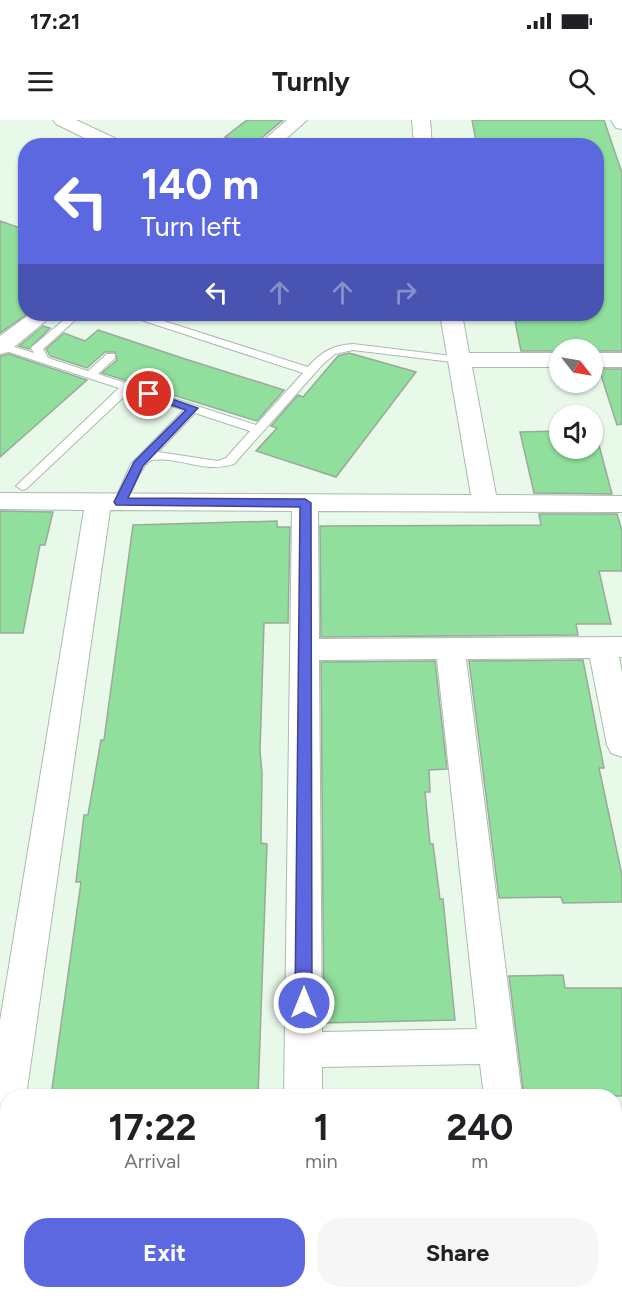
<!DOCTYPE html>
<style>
:root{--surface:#fff;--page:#f6f6f6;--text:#202124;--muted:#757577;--accent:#5c68df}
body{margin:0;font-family:Figtree,sans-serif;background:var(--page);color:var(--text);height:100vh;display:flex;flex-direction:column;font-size:22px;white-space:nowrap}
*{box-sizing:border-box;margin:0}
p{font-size:20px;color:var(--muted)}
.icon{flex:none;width:33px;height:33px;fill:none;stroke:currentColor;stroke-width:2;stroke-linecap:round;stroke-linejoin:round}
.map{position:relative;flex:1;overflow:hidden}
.details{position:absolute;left:0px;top:969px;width:622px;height:210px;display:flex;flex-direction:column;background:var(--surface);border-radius:24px 24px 0 0;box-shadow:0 2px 4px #0004}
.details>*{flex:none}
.top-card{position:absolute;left:18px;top:18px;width:586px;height:183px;border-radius:24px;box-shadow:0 2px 4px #0004;background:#5c68df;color:#fff;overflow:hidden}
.needle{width:39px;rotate:121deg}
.tools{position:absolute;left:549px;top:219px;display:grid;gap:12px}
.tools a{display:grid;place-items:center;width:54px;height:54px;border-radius:50%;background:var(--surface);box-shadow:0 2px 4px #0004;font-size:30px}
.pin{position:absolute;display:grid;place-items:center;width:51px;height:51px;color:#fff;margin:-26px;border:3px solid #fff;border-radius:50%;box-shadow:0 2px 6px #0007}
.me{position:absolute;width:66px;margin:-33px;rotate:0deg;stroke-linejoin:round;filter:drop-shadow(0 0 4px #0008)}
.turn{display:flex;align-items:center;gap:21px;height:126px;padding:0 24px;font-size:27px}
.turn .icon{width:78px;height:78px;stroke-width:2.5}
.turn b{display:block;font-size:42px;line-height:51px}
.lanes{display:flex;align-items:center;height:57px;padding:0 24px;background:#0003;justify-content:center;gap:30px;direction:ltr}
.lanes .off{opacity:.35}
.eta{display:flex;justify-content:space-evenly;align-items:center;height:102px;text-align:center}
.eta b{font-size:36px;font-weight:700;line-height:42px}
.button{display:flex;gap:12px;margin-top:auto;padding:12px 24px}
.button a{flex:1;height:69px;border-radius:24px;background:var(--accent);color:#fff;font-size:24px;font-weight:700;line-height:69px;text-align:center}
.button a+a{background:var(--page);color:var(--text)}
.status{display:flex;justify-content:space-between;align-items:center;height:42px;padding:0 30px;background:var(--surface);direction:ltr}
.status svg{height:16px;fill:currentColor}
header{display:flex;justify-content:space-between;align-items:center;height:78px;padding:0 24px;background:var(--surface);font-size:27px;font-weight:700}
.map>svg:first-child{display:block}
</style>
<div class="status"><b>17:21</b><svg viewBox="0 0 49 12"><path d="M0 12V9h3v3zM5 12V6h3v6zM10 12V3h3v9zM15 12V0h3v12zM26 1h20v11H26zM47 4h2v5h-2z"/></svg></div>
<header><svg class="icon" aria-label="menu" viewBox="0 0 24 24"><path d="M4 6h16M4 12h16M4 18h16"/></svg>Turnly<svg class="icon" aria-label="search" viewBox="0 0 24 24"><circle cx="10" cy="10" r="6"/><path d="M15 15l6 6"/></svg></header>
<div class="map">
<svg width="622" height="1179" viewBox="0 0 622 1179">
<rect width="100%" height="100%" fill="#e8f9ea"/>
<g fill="#91df9c" stroke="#9aa99b" stroke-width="1.5">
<polygon points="247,0 283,0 253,25 225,17"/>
<polygon points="472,0 604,0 622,53 622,231 521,231 516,206 514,194 597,194 597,26 477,26"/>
<polygon points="0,101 26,110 26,195 0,213"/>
<polygon points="43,206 50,208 29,229 19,226"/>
<polygon points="98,210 185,239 284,270 257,301 102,253 117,240 115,232 105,232 87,248 50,236 46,229 64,213 85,221"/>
<polygon points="349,233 416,252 336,357 256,331 277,308 271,306 298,275 303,277 338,236"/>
<polygon points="9,234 87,260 0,337 0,236"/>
<polygon points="599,249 622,249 622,304 617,305"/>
<polygon points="592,310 595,310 612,374 534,373 520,312 560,311 560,328 592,328"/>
<polygon points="0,391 53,392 45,425 40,425 23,513 0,513"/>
<polygon points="539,394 617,394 622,411 622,451 599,451 611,504 576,504 578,515 321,517 320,406 541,405"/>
<polygon points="277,401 277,407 290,407 288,503 264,503 260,631 262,653 261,723 267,724 258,976 51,976 81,762 76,762 84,695 88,695 101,620 104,620 133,405"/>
<polygon points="583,540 604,648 599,648 622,755 622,782 563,783 561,777 499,778 469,541"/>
<polygon points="435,541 447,649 429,650 430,672 425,672 430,724 433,724 440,779 443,779 455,900 324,903 321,542"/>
<polygon points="563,855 565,868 622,868 622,976 524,976 509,856"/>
</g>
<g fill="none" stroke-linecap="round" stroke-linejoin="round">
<g stroke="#abbbad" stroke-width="2">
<path id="service" d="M71,194H82L43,229L48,238L88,251L107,234H115V238L98,254L256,305L303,253L129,196L128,194H142L308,247C321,232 333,225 353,224L460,237L466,240L460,243L353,230L335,234L323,244L234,344C203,354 181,336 151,340C135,352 131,382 120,386L114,382L131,344L184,290L129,272L26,369L22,370L16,366L119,268L0,229L2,223L34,233L31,228L33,226ZM195,293L250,311L226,338L218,341L158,332Z"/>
</g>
<g stroke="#abbbad" stroke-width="2">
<g id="minor">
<polygon points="53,0 76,0 123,22 126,26 101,26 56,4"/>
<polygon points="287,0 307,0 278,26 257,26"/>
<polygon points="412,0 430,0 432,26 414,26"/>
<polygon points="611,0 622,0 622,9 616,8"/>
<polygon points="30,194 54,194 8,232 0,234 0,216"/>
<path d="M440,194H462L469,233H560V247H472L496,375L622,376V392L318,391L319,519L622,517V537H619L622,553V637L611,633L607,625L590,538L466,539L522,976H484L480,944L322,947V976H284L292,391L110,390L26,976H8V1035L0,1038V901L84,390L0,389V373L471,375ZM437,539L477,909L322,912L319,540Z"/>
<rect x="592" y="233" width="30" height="14"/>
<rect x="282" y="1172" width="42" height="7"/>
<polygon points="505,1172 547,1172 548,1179 506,1179"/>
</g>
</g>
<use href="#service" fill="#fff" fill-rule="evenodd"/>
<use href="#minor" fill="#fff" fill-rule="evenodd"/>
</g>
<polygon fill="#5c68df" stroke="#3c4491" stroke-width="1.5" points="149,271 198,288 143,346 128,378 305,379 311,383 312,883 309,888 304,890 298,888 295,883 300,387 116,385 114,382 134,342 186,290 145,276 144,274"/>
</svg>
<div class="tools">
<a><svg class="needle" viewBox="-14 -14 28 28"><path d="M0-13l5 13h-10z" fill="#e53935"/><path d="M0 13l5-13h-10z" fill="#757577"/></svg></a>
<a><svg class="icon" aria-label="sound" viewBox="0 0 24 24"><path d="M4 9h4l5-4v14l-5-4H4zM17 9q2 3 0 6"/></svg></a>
</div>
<div class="pin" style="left:149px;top:274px;background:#d93025"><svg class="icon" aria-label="arrive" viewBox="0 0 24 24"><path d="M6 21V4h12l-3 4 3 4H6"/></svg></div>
<svg class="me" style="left:304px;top:883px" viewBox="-20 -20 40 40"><circle r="17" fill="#5c68df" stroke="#fff" stroke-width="3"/><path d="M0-11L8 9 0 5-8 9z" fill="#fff"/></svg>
<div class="top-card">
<div class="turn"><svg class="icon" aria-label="left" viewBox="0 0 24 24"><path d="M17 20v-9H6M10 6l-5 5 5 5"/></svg><div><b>140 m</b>Turn left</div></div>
<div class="lanes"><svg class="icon" aria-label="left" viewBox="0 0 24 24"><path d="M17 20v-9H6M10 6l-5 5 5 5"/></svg><svg class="icon off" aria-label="ahead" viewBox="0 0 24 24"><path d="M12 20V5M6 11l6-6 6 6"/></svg><svg class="icon off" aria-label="ahead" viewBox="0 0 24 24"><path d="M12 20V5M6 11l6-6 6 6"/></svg><svg class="icon off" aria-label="right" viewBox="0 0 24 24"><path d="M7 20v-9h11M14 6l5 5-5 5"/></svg></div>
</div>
<section class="details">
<div class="eta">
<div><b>17:22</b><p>Arrival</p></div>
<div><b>1</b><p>min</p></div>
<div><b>240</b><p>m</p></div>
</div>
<div class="button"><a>Exit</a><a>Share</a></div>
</section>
</div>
